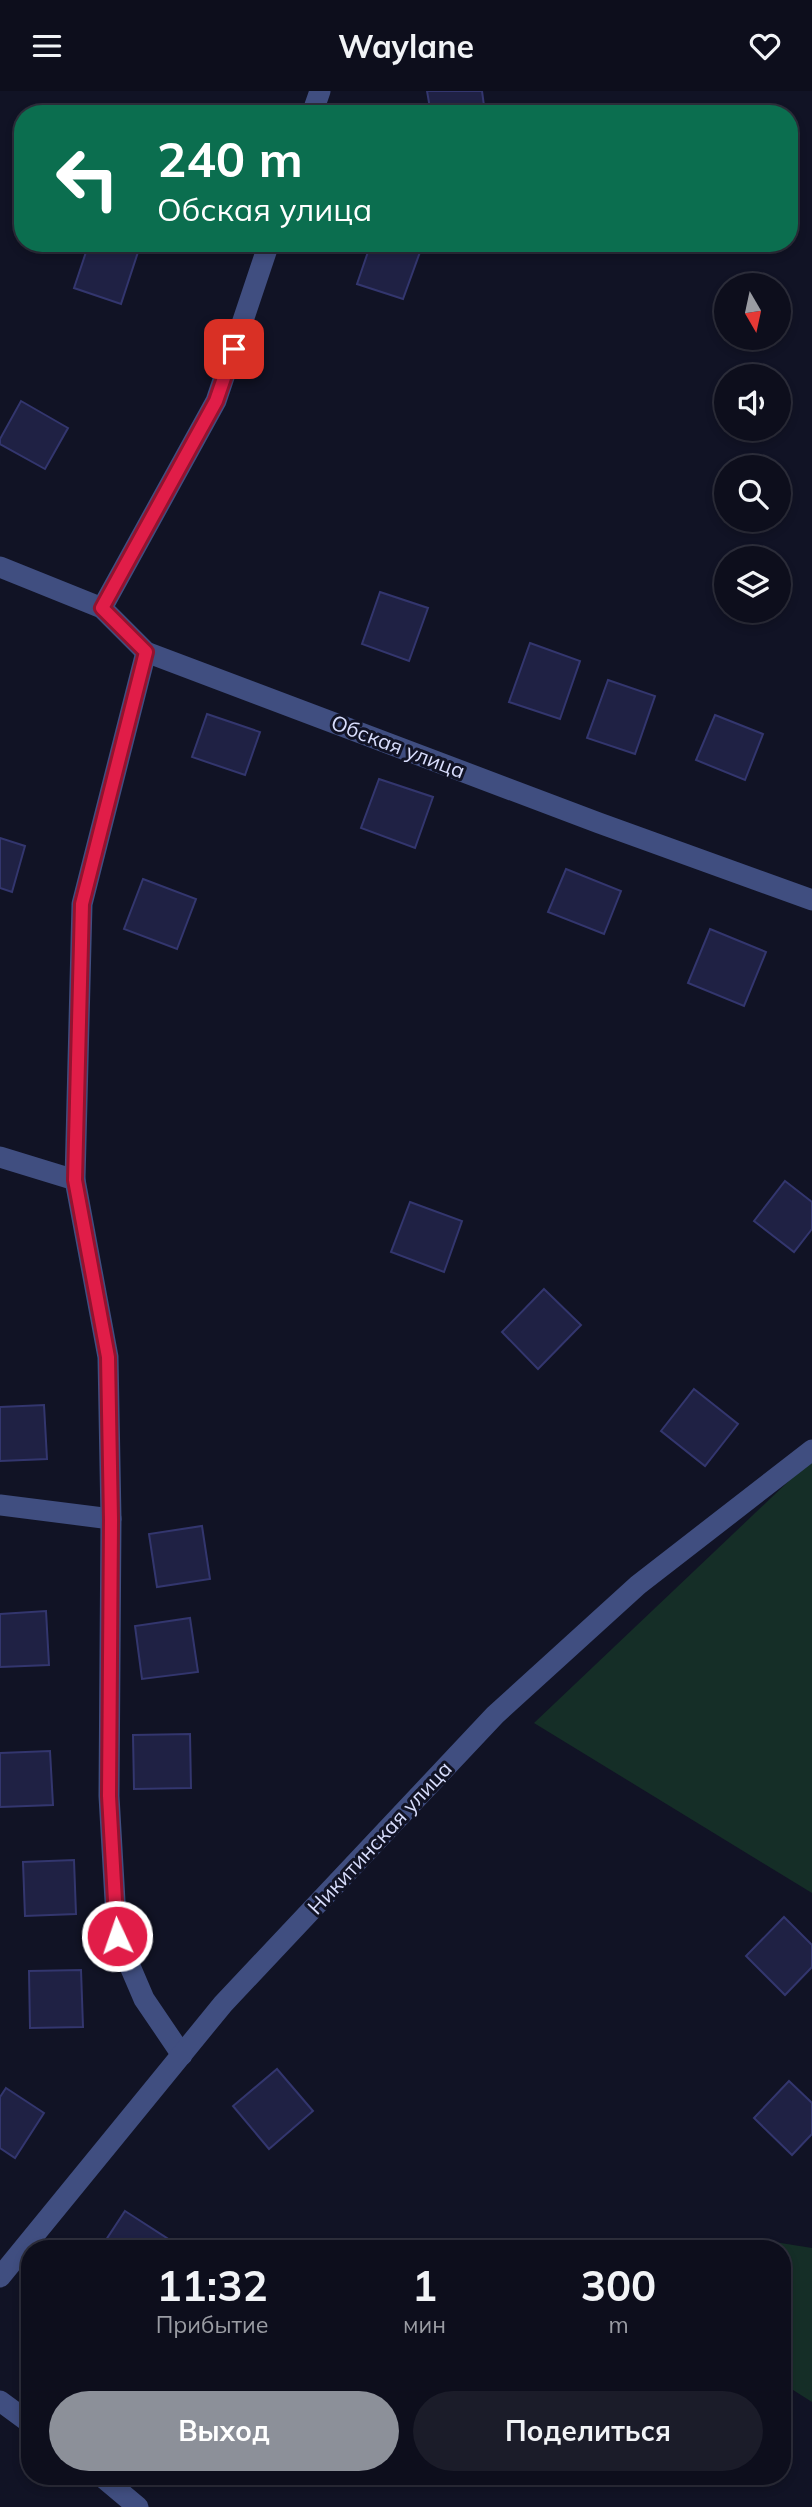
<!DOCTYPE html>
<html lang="ru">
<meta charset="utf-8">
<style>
:root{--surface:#0d0e1c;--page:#1b1c29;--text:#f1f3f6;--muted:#9a9ca3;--line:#2d2e3b;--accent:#8c9099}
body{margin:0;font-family:Mulish,sans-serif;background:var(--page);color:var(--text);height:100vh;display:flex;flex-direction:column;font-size:26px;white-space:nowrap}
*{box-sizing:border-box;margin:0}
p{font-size:23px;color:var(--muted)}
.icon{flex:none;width:38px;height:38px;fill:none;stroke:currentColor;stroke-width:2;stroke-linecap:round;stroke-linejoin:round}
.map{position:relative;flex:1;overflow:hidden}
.sheet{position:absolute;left:21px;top:2149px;width:770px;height:245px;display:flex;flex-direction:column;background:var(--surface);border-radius:28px;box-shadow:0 4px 10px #0003,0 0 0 2px var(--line)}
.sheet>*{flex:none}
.hud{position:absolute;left:14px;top:14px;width:784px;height:147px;border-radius:28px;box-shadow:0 4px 10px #0003,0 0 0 2px var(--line);background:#0b6e4f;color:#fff;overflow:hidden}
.needle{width:46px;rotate:171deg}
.tools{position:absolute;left:714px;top:182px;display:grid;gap:14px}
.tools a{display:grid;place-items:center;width:77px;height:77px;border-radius:50%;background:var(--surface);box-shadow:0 4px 10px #0003,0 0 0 2px var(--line);font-size:35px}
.pin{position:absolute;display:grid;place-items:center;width:60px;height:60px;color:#fff;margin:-30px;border-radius:14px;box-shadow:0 4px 10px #0006}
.me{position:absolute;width:77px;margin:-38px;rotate:357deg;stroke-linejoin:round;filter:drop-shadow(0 0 5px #0008)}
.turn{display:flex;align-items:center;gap:24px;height:147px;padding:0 28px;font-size:32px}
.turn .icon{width:91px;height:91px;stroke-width:2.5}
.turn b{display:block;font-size:49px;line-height:60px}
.eta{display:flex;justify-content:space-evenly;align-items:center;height:119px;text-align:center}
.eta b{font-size:42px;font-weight:700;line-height:49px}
.cta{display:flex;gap:14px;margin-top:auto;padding:14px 28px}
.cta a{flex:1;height:80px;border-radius:42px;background:var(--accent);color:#fff;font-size:28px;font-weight:700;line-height:80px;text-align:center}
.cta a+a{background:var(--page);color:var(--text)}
header{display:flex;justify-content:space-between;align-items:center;height:91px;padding:0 28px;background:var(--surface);font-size:32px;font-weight:700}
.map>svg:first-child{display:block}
</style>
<header><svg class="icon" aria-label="menu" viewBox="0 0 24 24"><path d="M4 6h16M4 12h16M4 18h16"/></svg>Waylane<svg class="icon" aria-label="heart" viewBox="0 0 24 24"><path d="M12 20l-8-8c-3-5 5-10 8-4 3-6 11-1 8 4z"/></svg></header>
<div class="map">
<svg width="812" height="2416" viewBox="0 0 812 2416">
<rect width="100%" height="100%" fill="#111325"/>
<g fill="#152e27">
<polygon points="812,1368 812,1802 534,1632"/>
<polygon points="762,2149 812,2157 812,2311 782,2292 782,2158 759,2158"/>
</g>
<g fill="#1f2144" stroke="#33366e" stroke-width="2">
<polygon points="427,0 482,0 485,22 431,23"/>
<polygon points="89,152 123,152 139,158 121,213 74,197"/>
<polygon points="371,152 395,152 420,161 403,208 357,193"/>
<polygon points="21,310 68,337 45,378 0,353 0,348"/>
<polygon points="380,501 428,517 409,570 362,553"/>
<polygon points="530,552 580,570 560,628 509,611"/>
<polygon points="608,589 655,605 635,663 587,647"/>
<polygon points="207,623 260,641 245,684 192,666"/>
<polygon points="715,624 763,643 745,689 696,669"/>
<polygon points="379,688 433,706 415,757 361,737"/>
<polygon points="0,747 25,755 12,801 0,797"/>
<polygon points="566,778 621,800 604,843 548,821"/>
<polygon points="143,788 196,808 177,858 124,838"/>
<polygon points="710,838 766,861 744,915 688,892"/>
<polygon points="785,1090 812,1111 812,1138 794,1161 754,1130"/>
<polygon points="410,1111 462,1130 444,1181 391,1161"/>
<polygon points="544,1198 581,1234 538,1278 502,1241"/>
<polygon points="694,1298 738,1333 705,1375 661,1340"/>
<polygon points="44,1314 47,1368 0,1370 0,1316"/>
<polygon points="202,1435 210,1488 157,1496 149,1443"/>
<polygon points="46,1520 49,1574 0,1576 0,1523"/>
<polygon points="190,1527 198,1581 142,1588 135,1535"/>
<polygon points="190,1643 191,1697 134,1698 133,1644"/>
<polygon points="50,1660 53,1714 0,1716 0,1662"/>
<polygon points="74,1769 76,1823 25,1825 23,1771"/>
<polygon points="784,1826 812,1854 812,1876 785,1904 746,1865"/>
<polygon points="81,1879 83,1936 30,1937 29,1880"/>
<polygon points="277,1978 313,2020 269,2058 233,2015"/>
<polygon points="789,1990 812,2012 812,2043 792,2064 754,2027"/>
<polygon points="6,1997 44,2022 15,2067 0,2057 0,2006"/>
<polygon points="125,2120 176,2153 174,2158 100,2158"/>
</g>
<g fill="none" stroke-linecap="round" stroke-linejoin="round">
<g stroke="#404e80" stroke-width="21">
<polyline points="312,23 320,0"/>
<polyline points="0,476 102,517 146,561 599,732 812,809"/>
<polyline points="102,517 216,310 269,152"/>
<polyline points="146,561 82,813 75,1089 108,1266 111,1428 109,1705 117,1845 144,1908 182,1964"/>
<polyline points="0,1066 75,1089"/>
<polyline points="0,1414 111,1428"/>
<polyline points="0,2186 223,1913 495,1624 638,1494 812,1359"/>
<polyline points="0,2310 30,2332"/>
<polyline points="101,2385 138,2416"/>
</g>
</g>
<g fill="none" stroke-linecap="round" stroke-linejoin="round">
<g stroke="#92132f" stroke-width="18">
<polyline id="route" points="117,1845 109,1705 111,1429 108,1266 75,1089 82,813 146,561 102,517 216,310 234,258"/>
</g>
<use href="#route" stroke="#e11d48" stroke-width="12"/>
</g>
<g text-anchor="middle" stroke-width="6" stroke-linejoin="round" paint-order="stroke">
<g font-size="21" fill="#d8ddfc" stroke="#111325">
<text transform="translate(398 656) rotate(21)" y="7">Обская улица</text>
<text transform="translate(380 1747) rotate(-47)" y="7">Никитинская улица</text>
</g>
</g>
</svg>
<div class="tools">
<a><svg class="needle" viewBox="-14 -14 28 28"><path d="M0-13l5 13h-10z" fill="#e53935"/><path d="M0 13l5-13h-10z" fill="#9a9ca3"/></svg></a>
<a><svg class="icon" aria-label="sound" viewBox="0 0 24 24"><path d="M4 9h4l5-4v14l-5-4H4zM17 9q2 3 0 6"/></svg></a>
<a><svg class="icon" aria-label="search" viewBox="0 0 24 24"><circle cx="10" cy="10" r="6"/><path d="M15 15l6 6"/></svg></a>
<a><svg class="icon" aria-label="layers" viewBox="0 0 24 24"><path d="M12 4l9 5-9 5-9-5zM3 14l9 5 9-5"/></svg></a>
</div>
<div class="pin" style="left:234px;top:258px;background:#d93025"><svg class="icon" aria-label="arrive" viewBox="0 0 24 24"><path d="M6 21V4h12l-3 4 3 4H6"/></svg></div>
<svg class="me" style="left:117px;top:1845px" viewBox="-20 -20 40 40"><circle r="17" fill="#e11d48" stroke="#fff" stroke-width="3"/><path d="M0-11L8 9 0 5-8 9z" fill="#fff"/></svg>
<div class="hud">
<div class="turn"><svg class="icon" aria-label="left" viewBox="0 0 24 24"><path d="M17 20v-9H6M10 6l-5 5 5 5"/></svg><div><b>240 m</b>Обская улица</div></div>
</div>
<section class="sheet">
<div class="eta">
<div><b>11:32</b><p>Прибытие</p></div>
<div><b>1</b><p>мин</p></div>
<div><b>300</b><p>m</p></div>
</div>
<div class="cta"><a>Выход</a><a>Поделиться</a></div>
</section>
</div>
